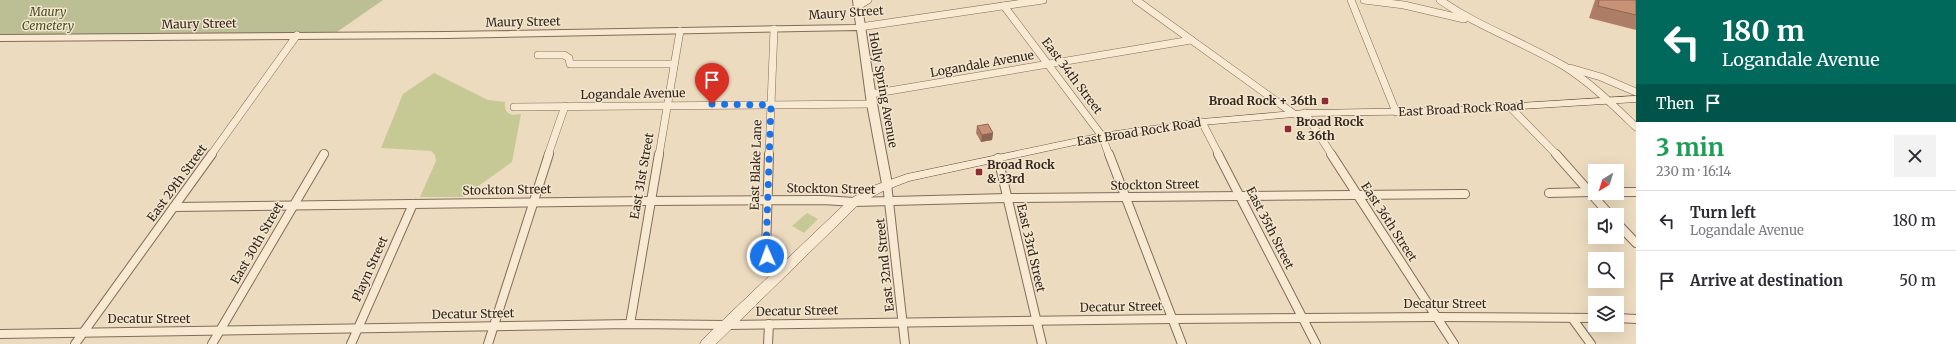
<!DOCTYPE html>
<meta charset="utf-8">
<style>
:root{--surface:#fff;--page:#f2f2f3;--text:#2b2b33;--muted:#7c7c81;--line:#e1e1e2}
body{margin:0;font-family:Merriweather,serif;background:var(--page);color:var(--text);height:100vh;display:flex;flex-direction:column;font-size:15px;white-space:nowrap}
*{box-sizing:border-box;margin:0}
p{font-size:13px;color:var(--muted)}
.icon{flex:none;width:22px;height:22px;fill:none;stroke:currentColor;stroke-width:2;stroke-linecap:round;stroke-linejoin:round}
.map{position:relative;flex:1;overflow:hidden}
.sheet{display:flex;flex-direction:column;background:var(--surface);width:320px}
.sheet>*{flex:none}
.top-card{background:#00695c;color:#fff;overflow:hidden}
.needle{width:26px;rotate:218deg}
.buttons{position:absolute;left:1588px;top:164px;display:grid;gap:8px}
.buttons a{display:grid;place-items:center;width:36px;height:36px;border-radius:0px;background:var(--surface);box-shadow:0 4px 16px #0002;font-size:20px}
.pin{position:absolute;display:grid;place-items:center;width:34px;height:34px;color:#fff;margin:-41px -17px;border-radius:50% 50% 50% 0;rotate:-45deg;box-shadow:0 0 4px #0007}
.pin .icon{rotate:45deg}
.me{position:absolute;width:44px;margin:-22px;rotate:358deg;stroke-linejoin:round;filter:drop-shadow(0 0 3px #0008)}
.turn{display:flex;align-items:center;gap:14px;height:84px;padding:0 20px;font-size:18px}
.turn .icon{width:52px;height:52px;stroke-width:2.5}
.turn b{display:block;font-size:28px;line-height:34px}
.then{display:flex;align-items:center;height:38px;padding:0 20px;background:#0003;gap:8px;font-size:15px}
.round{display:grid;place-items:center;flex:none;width:42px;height:42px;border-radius:0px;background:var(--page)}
.summary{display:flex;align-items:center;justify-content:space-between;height:68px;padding:0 20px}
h1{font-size:24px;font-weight:700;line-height:30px;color:#1e9e55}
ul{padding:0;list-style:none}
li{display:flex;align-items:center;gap:12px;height:60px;padding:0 20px;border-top:1px solid var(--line)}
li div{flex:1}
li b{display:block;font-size:15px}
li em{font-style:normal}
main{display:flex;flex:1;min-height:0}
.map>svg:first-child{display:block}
</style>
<main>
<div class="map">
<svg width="1636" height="344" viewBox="0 0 1636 344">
<rect width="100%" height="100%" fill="#ecdbbf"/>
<g fill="#c7c994">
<path d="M434,73L488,100L505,102C504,114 510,116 521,114L512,162L463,197H420L436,161L435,155L431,151L381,148L403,94Z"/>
<polygon points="807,213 818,219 804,233 792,226"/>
</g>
<polygon fill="#bcbe93" points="0,0 383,0 334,34 0,38"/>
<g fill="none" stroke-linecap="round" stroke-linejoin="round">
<g stroke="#846c58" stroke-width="8">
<g id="minor-far1">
<polyline points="1136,0 1294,114"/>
<polyline points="1351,0 1396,112"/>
<polyline points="1364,0 1404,5 1464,19"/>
<path d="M1440,0C1479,27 1523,42 1564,66C1591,83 1613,105 1636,127"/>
<polyline points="858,6 868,0"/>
<polyline points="1004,6 1102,136 1109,155"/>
<polyline points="860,27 1043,0"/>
<polyline points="538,55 564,55 569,58 570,64 674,64"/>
<polyline points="1570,68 1601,77 1636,92"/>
<polyline points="871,94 1191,40"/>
<polyline points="514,107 872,104"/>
<polyline points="1510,107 1557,155"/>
<polyline points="1305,113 1332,155"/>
<polyline points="1202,122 1219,155"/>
<polyline points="211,155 297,35"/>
<polyline points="548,155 565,106"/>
<polyline points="659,155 680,31"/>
<polyline points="769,155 774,29"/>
</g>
</g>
<g stroke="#846c58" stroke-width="10">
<g id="minor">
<polyline points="769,154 766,250 770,260 783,269"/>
<polyline points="1109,154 1182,344"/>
<polyline points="1218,154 1316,344"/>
<polyline points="1331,154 1454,344"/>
<polyline points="1556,154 1610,215"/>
<polyline points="998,158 1042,344"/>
<polyline points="887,184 905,344"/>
<polyline points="1617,192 1636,192"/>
<polyline points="1549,193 1591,192"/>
<polyline points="174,207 650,201 823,200 854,202 1007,198 1465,194"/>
<polyline points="1617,223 1636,243"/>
<polyline points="1572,318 1591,344"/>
<polyline points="1617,318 1636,319"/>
<polyline points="630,324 659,154"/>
<polyline points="0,334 630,324 727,325 1173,319 1437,317 1595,318"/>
<polyline points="75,344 212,154"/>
<polyline points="212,344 324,154"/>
<polyline points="351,344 413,204"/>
<polyline points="488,344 549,154"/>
<polyline points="768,344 769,324"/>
</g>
</g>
<g stroke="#846c58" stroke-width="2">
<polygon id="tertiary" points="853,0 861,0 877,104 892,184 887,188 882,184 867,104 857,30 447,38 0,41 0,35 447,32 856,25"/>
</g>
<g stroke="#654d3c" stroke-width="1">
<polygon id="secondary" points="1636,96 1636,102 1440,114 1305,116 1202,125 1102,139 909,181 881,192 858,205 716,344 700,344 702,340 850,199 873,186 907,174 1102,133 1202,119 1305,110 1440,108"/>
</g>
<use href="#minor-far1" stroke="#f7e9d2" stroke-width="7"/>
<use href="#minor" stroke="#f7e9d2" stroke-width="8"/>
<use href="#tertiary" fill="#f7e9d2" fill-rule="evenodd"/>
<use href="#secondary" fill="#f7e9d2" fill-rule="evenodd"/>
</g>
<g fill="#ad7e65">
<polygon points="1595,0 1636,0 1636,30 1589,18"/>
<polygon points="977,126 993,133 992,140 981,142 976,133"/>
</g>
<polygon fill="#8d6653" points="993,133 992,140 981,142 982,135"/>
<g fill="#c99276" stroke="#8d6653">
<polygon points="1599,0 1636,0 1636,15 1598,6"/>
<polygon points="988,124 993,133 982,135 977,126"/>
</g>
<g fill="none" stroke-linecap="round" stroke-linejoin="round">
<polyline stroke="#1a73e8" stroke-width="7" stroke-dasharray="0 12.6" points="712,104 771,105 766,250 767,256"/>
</g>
<g fill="#902b34" stroke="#f3e6cf" stroke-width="1.5">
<rect x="1321" y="97" width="8" height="8" rx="2"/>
<rect x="1284" y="125" width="8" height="8" rx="2"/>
<rect x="975" y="168" width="8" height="8" rx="2"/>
</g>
<g text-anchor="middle" stroke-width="3" stroke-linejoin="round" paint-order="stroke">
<g font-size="12" font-style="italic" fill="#484f24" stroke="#f3e6cf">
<text x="48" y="16">Maury<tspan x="48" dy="14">Cemetery</tspan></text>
</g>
<g font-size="12" fill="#34261c" stroke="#f3e6cf">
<text transform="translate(846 13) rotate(-4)" y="4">Maury Street</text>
<text transform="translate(523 22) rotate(-1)" y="4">Maury Street</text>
<text transform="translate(199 24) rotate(-1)" y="4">Maury Street</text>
<text transform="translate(982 64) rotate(-10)" y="4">Logandale Avenue</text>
<text transform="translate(1072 76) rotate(53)" y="4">East 34th Street</text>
<text transform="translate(883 90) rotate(80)" y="4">Holly Spring Avenue</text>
<text transform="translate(633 94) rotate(-1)" y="4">Logandale Avenue</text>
<text transform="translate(1461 109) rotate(-3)" y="4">East Broad Rock Road</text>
<text transform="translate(1139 132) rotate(-9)" y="4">East Broad Rock Road</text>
<text transform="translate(756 165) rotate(-88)" y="4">East Blake Lane</text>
<text transform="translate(642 176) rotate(-80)" y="4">East 31st Street</text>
<text transform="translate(177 183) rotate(-54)" y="4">East 29th Street</text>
<text transform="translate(1155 185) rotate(-1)" y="4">Stockton Street</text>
<text transform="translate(831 189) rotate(1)" y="4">Stockton Street</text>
<text transform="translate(507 190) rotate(-1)" y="4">Stockton Street</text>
<text transform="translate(1389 222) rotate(57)" y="4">East 36th Street</text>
<text transform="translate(1270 228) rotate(63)" y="4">East 35th Street</text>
<text transform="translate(257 243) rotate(-60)" y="4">East 30th Street</text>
<text transform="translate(1031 248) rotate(77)" y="4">East 33rd Street</text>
<text transform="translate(885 265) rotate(-96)" y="4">East 32nd Street</text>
<text transform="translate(370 269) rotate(-66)" y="4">Playn Street</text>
<text x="1445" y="308">Decatur Street</text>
<text transform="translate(1121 307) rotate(-1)" y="4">Decatur Street</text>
<text transform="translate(797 311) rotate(-1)" y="4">Decatur Street</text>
<text transform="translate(473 314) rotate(-1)" y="4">Decatur Street</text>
<text x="149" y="323">Decatur Street</text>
</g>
<g font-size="12" font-weight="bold" fill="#34261c" stroke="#f3e6cf" text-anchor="start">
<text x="1317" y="105" text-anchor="end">Broad Rock + 36th</text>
<text x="1296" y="126">Broad Rock<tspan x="1296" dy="14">&amp; 36th</tspan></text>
<text x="987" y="169">Broad Rock<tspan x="987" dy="14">&amp; 33rd</tspan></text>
</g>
</g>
</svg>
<div class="buttons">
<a><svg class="needle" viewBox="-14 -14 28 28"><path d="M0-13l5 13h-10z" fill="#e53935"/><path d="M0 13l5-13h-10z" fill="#7c7c81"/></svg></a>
<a><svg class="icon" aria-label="sound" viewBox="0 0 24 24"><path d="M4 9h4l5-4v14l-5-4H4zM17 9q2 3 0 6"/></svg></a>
<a><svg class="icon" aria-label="search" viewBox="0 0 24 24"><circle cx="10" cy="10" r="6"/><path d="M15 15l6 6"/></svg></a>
<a><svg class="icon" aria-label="layers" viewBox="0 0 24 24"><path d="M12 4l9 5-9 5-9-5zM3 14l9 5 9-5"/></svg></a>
</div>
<div class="pin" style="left:712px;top:104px;background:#d93025"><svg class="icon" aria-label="arrive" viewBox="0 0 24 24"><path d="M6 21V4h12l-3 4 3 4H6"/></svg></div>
<svg class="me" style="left:767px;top:256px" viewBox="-20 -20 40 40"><circle r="17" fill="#1a73e8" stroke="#fff" stroke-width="3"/><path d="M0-11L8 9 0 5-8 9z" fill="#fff"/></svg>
</div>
<section class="sheet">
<div class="top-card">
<div class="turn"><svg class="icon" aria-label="left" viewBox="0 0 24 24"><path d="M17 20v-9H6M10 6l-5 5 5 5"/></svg><div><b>180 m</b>Logandale Avenue</div></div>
<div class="then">Then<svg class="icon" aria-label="arrive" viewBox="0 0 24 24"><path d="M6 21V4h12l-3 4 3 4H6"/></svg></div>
</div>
<div class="summary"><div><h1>3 min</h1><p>230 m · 16:14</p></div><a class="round"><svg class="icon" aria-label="close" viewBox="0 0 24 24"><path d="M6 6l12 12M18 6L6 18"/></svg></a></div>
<ul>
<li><svg class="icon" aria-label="left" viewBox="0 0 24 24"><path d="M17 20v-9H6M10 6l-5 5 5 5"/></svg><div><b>Turn left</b><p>Logandale Avenue</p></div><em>180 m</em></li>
<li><svg class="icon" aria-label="arrive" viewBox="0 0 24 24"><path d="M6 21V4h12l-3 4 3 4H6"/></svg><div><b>Arrive at destination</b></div><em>50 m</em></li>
</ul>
</section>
</main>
